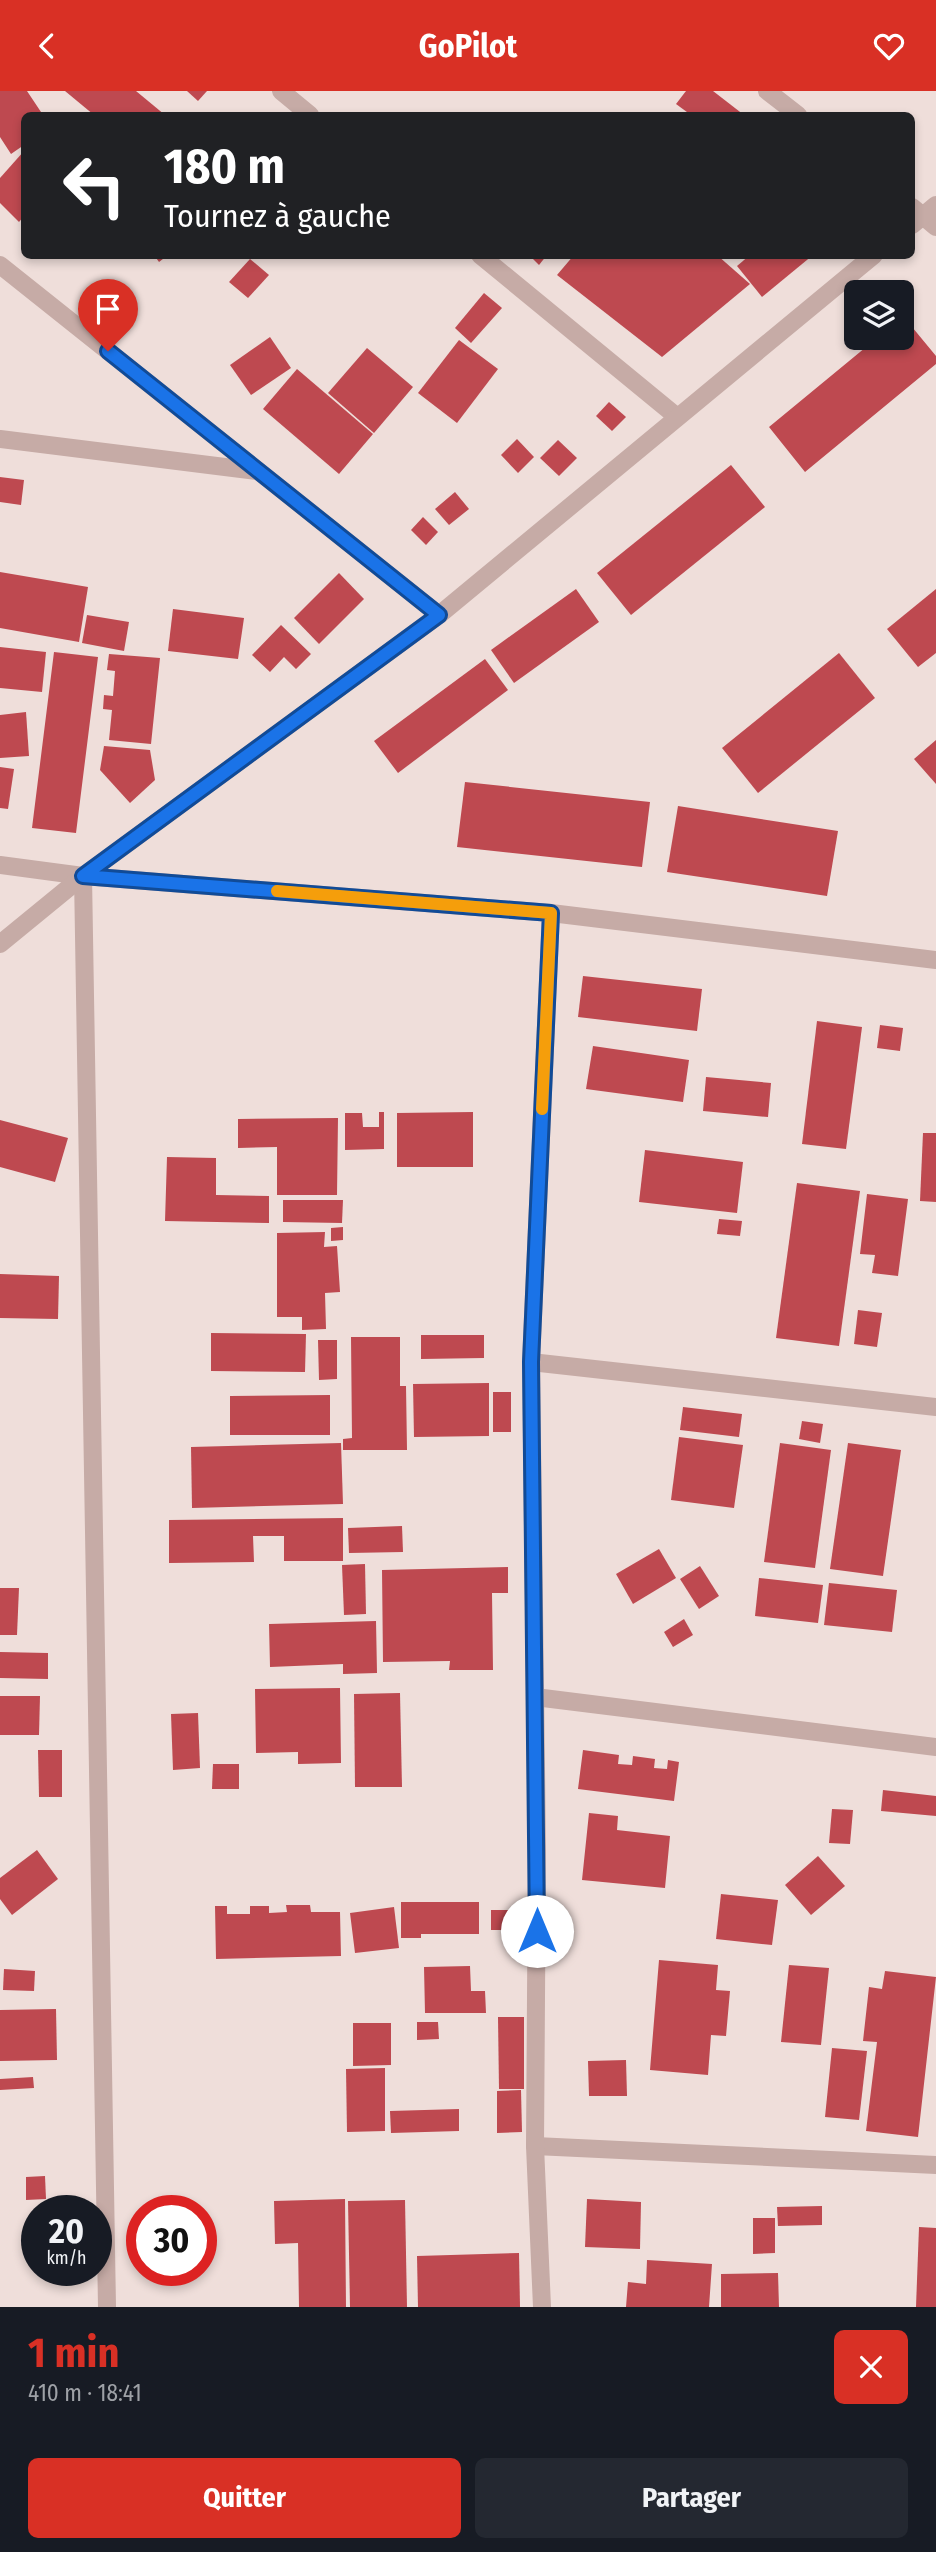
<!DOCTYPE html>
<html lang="fr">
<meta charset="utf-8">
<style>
:root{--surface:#171b24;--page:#242831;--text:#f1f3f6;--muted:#9ea1a6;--accent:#d93025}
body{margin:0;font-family:"Fira Sans Condensed",sans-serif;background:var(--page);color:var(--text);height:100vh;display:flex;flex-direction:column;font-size:26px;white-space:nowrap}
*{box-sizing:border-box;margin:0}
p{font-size:23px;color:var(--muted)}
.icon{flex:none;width:38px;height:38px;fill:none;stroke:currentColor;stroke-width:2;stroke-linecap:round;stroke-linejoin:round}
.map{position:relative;height:2216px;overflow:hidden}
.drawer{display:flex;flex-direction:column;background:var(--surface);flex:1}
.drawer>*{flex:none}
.top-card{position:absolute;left:21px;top:21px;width:894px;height:147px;border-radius:10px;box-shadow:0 4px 10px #0003;background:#202124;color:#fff;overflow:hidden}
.fabs{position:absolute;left:844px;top:189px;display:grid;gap:14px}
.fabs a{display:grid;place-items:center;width:70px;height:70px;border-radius:10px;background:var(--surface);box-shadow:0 4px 10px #0003;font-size:35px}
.speed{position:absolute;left:21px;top:2104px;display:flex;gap:14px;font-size:35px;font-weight:700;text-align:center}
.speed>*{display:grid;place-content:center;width:91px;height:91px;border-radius:50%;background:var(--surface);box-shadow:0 4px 10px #0003;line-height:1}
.speed small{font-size:18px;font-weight:400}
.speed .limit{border:10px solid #d22;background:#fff;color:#111}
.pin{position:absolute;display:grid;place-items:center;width:60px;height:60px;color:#fff;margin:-72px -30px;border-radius:50% 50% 50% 0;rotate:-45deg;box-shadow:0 0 7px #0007}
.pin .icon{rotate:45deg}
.me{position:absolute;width:77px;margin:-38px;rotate:0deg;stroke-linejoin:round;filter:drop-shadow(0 0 5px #0008)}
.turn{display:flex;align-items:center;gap:24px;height:147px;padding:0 28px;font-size:32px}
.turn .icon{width:91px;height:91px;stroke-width:2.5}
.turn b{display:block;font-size:49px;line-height:60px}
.round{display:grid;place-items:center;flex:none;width:74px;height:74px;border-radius:10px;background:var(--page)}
.head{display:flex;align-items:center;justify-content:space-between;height:119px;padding:0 28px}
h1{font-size:42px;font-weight:700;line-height:52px;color:var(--accent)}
.primary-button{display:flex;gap:14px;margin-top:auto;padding:14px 28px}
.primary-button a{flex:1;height:80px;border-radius:10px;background:var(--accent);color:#fff;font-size:28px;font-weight:700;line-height:80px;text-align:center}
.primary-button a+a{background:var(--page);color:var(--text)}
header{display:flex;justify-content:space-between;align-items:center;height:91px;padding:0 28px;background:var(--accent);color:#fff;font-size:32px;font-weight:700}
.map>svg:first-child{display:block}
</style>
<header><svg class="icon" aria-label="back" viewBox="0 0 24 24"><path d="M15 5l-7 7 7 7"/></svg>GoPilot<svg class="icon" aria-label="heart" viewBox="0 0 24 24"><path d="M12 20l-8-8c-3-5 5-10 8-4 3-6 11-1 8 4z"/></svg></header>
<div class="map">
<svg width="936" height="2216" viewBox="0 0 936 2216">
<rect width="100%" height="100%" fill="#efdeda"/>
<g fill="#be4950">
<polygon points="0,0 27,0 43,24 24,24 24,54 11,63 0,46"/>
<polygon points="65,0 136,0 165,24 94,24"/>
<polygon points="187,0 207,0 198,10"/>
<polygon points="686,0 713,0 744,24 691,24 676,13"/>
<polygon points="24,60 24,125 19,131 0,112 0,87"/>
<polygon points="154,164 168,164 159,171"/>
<polygon points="529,164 547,164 539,174"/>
<polygon points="574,164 717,164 750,193 662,266 557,184"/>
<polygon points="750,164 813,164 762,206 737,175"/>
<polygon points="250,168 269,184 248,207 229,191"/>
<polygon points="484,202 502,217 471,252 455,237"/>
<polygon points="903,225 936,265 936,273 805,381 769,336 877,247 901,247"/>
<polygon points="270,246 291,277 251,304 230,274"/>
<polygon points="459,249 498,278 457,332 418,302"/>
<polygon points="367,257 413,296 374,342 328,302"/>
<polygon points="297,278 373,343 339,383 263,318"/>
<polygon points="609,311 626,326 612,340 596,325"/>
<polygon points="517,348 534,366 518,382 501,364"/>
<polygon points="558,349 577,367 559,385 540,367"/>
<polygon points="731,374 765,416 631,524 597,482"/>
<polygon points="0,386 24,389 21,414 0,411"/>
<polygon points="455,401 469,418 449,434 435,418"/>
<polygon points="423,426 438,441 426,454 411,439"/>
<polygon points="0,481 88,496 79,551 0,537"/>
<polygon points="339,482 364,508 319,553 294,527"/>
<polygon points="576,498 599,531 514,592 491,559"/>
<polygon points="936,498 936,562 918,576 887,538"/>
<polygon points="173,518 244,527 238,568 168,560"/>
<polygon points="87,524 129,531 124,560 82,552"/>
<polygon points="281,534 311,563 296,578 284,566 270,581 252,564"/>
<polygon points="0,556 46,561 42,601 0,597"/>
<polygon points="54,561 98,566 76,742 32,737"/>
<polygon points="839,562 875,607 758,702 722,657"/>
<polygon points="109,563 160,567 151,653 109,649 112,619 103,618 104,604 113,605 115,580 107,579"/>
<polygon points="485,568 508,599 398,682 374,650"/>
<polygon points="26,621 29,665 0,667 0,624"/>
<polygon points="936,649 936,693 914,668"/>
<polygon points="104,655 150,659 155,689 130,712 100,679"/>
<polygon points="0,676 14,678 8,718 0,717"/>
<polygon points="465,691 650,711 642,776 457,756"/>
<polygon points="678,715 838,740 827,805 667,781"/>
<polygon points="583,885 702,898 697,940 578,926"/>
<polygon points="817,930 862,936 846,1058 802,1053"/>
<polygon points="880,934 903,937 900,960 877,957"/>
<polygon points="593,955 689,969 683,1011 586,998"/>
<polygon points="706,986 771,992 768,1026 703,1020"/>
<polygon points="379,1021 384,1021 384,1058 345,1059 345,1022 362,1022 363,1036 379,1036"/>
<polygon points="473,1021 473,1076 397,1076 397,1022"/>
<polygon points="338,1027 337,1104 277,1104 277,1056 238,1057 238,1028"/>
<polygon points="0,1029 68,1047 55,1091 0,1076"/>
<polygon points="923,1042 936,1042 936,1111 920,1110"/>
<polygon points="645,1059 743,1071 737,1122 639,1111"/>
<polygon points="167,1066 216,1067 216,1104 269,1105 269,1132 165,1130"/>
<polygon points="797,1092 860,1100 839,1255 776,1247"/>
<polygon points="867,1103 908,1108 898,1185 872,1182 875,1164 860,1163"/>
<polygon points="283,1109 343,1109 342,1132 283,1131"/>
<polygon points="719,1128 742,1130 740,1145 717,1143"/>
<polygon points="343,1136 343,1149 331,1150 331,1137"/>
<polygon points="325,1141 324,1156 337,1155 340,1201 325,1202 326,1238 302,1239 302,1226 277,1226 277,1142"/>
<polygon points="0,1183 59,1185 58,1228 0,1227"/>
<polygon points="858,1219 882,1222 877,1256 854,1253"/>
<polygon points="211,1242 306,1243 305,1281 211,1280"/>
<polygon points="421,1244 484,1244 484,1267 421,1268"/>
<polygon points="351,1246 400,1246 400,1295 406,1295 407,1359 343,1359 343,1348 352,1347"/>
<polygon points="318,1249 337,1249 337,1288 319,1289"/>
<polygon points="489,1292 489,1345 414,1346 413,1293"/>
<rect x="493" y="1301" width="18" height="40"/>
<polygon points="330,1304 330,1344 230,1344 230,1305"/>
<polygon points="683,1316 742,1323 739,1346 680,1339"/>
<polygon points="802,1330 823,1333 820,1352 799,1348"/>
<polygon points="679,1346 743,1354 734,1417 671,1409"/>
<polygon points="341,1352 343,1413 192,1417 191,1356"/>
<polygon points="780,1352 831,1359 815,1477 764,1471"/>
<polygon points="848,1352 901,1359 883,1485 830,1478"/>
<polygon points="343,1427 343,1470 284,1470 284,1445 253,1445 254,1471 169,1472 169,1429"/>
<polygon points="402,1435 403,1461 349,1462 348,1437"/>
<polygon points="659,1458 676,1487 633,1513 616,1483"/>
<polygon points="365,1473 366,1523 344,1524 342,1474"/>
<polygon points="700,1475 719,1505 699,1518 680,1488"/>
<polygon points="508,1476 508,1502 492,1502 493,1579 449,1579 450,1570 383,1571 382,1479"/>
<polygon points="759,1487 823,1494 818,1532 755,1525"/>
<polygon points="829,1492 897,1499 892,1541 824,1534"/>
<polygon points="0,1497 19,1497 17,1544 0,1544"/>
<polygon points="684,1528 693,1544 673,1556 664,1541"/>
<polygon points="376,1530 377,1582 343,1583 343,1573 270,1576 269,1533"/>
<polygon points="0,1561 48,1562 48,1588 0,1587"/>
<polygon points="340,1597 341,1672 298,1673 298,1661 256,1662 255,1598"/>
<polygon points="400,1602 402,1696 355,1696 354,1603"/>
<polygon points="0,1605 40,1605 39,1644 0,1644"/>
<polygon points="198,1622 200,1677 173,1679 171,1623"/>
<polygon points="38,1659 62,1659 62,1706 39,1706"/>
<polygon points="583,1659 619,1664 618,1673 632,1674 633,1665 655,1668 654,1677 667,1678 668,1669 679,1671 674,1710 578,1698"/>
<polygon points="213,1673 239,1673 239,1698 212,1698"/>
<polygon points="883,1699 936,1705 936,1725 881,1720"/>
<polygon points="832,1718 853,1719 850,1753 829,1752"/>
<polygon points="589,1722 618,1725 617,1739 670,1745 665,1797 582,1789"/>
<polygon points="37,1759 58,1788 12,1824 0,1808 0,1787"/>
<polygon points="818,1765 845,1795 811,1824 785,1794"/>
<polygon points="721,1803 778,1809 772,1854 716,1848"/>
<polygon points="401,1811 479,1811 479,1843 421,1843 421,1847 401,1847"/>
<polygon points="286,1814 310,1814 311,1821 340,1821 341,1865 216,1868 215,1815 227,1815 227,1823 250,1823 250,1815 269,1815 269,1822 287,1821"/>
<polygon points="394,1816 399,1857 355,1862 350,1822"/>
<rect x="491" y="1819" width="38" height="20"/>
<polygon points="659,1869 718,1874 716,1899 730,1900 726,1945 711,1944 708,1984 650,1979"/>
<polygon points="789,1874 829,1877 821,1954 781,1951"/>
<polygon points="470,1875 471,1900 485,1900 486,1922 425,1922 424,1876"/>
<polygon points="4,1878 35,1880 34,1900 3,1899"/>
<polygon points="885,1880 936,1886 918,2046 866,2040 877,1951 863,1950 869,1896 882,1898"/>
<polygon points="56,1918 57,1969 0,1970 0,1919"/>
<polygon points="498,1926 524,1926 524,1998 499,1998"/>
<polygon points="417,1931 438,1931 439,1948 417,1949"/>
<polygon points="353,1932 391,1932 391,1974 353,1975"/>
<polygon points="832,1957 867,1960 859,2029 825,2026"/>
<polygon points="626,1969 627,2005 589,2005 588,1970"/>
<polygon points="385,1977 385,2040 347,2041 346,1978"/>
<polygon points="33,1986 34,1997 0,1999 0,1988"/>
<polygon points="521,1999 522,2041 497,2042 497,2000"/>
<polygon points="459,2018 459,2040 391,2042 390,2020"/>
<polygon points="45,2085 46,2108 26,2109 26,2086"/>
<polygon points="345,2108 346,2216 299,2216 298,2152 275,2153 274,2110"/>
<polygon points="587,2108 641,2111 640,2158 585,2156"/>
<polygon points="405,2109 407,2216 350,2216 348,2110"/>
<polygon points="822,2115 822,2134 778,2135 777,2116"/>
<polygon points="753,2127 775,2127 775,2162 753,2163"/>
<polygon points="919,2136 936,2137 936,2216 916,2216"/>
<polygon points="519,2162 520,2216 418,2216 417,2165"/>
<polygon points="647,2169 712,2173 709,2216 626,2216 628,2191 646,2193"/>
<polygon points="778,2182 779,2216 721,2216 721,2183"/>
</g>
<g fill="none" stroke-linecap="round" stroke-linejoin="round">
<g stroke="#c6aba6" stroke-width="18">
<polyline points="281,0 310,24"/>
<polyline points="767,0 798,24"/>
<polyline points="912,116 936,136"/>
<polyline points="912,134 936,114"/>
<polyline points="480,164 676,325"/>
<polyline points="0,174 439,524"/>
<polyline points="0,348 257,380"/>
<polyline points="0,774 83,785 551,822 936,869"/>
<polyline points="83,785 107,2216"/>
<polyline points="0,853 83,785 439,524 874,164"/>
<polyline points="531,1271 936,1316"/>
<polyline points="535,1606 936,1656"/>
<polyline points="535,2055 936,2074"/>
<polyline points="542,2216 535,2055 537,1759 531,1271 551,822"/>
</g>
</g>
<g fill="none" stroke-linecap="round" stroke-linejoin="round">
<g stroke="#114b97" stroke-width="18">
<polyline id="route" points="108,260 439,524 83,785 551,822 531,1271 537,1840"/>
</g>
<use href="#route" stroke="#1a73e8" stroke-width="12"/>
<polyline stroke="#f59e0b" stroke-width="12" points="277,800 551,822 542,1018"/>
</g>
</svg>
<div class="fabs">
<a><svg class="icon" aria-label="layers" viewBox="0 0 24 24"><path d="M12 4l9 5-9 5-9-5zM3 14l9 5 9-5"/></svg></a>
</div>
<div class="speed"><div>20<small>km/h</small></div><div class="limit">30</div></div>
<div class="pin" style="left:108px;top:260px;background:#d93025"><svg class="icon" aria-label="arrive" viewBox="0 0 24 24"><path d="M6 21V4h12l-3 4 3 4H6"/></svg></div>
<svg class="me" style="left:537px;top:1840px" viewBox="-20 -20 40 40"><circle r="19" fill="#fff"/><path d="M0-13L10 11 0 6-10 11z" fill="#1a73e8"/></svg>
<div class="top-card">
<div class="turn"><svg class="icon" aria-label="left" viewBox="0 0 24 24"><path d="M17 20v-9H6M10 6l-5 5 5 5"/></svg><div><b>180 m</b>Tournez à gauche</div></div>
</div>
</div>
<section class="drawer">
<div class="head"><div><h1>1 min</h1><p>410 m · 18:41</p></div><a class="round" style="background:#d93025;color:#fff"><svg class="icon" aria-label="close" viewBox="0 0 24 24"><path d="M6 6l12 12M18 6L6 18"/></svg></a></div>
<div class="primary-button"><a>Quitter</a><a>Partager</a></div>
</section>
